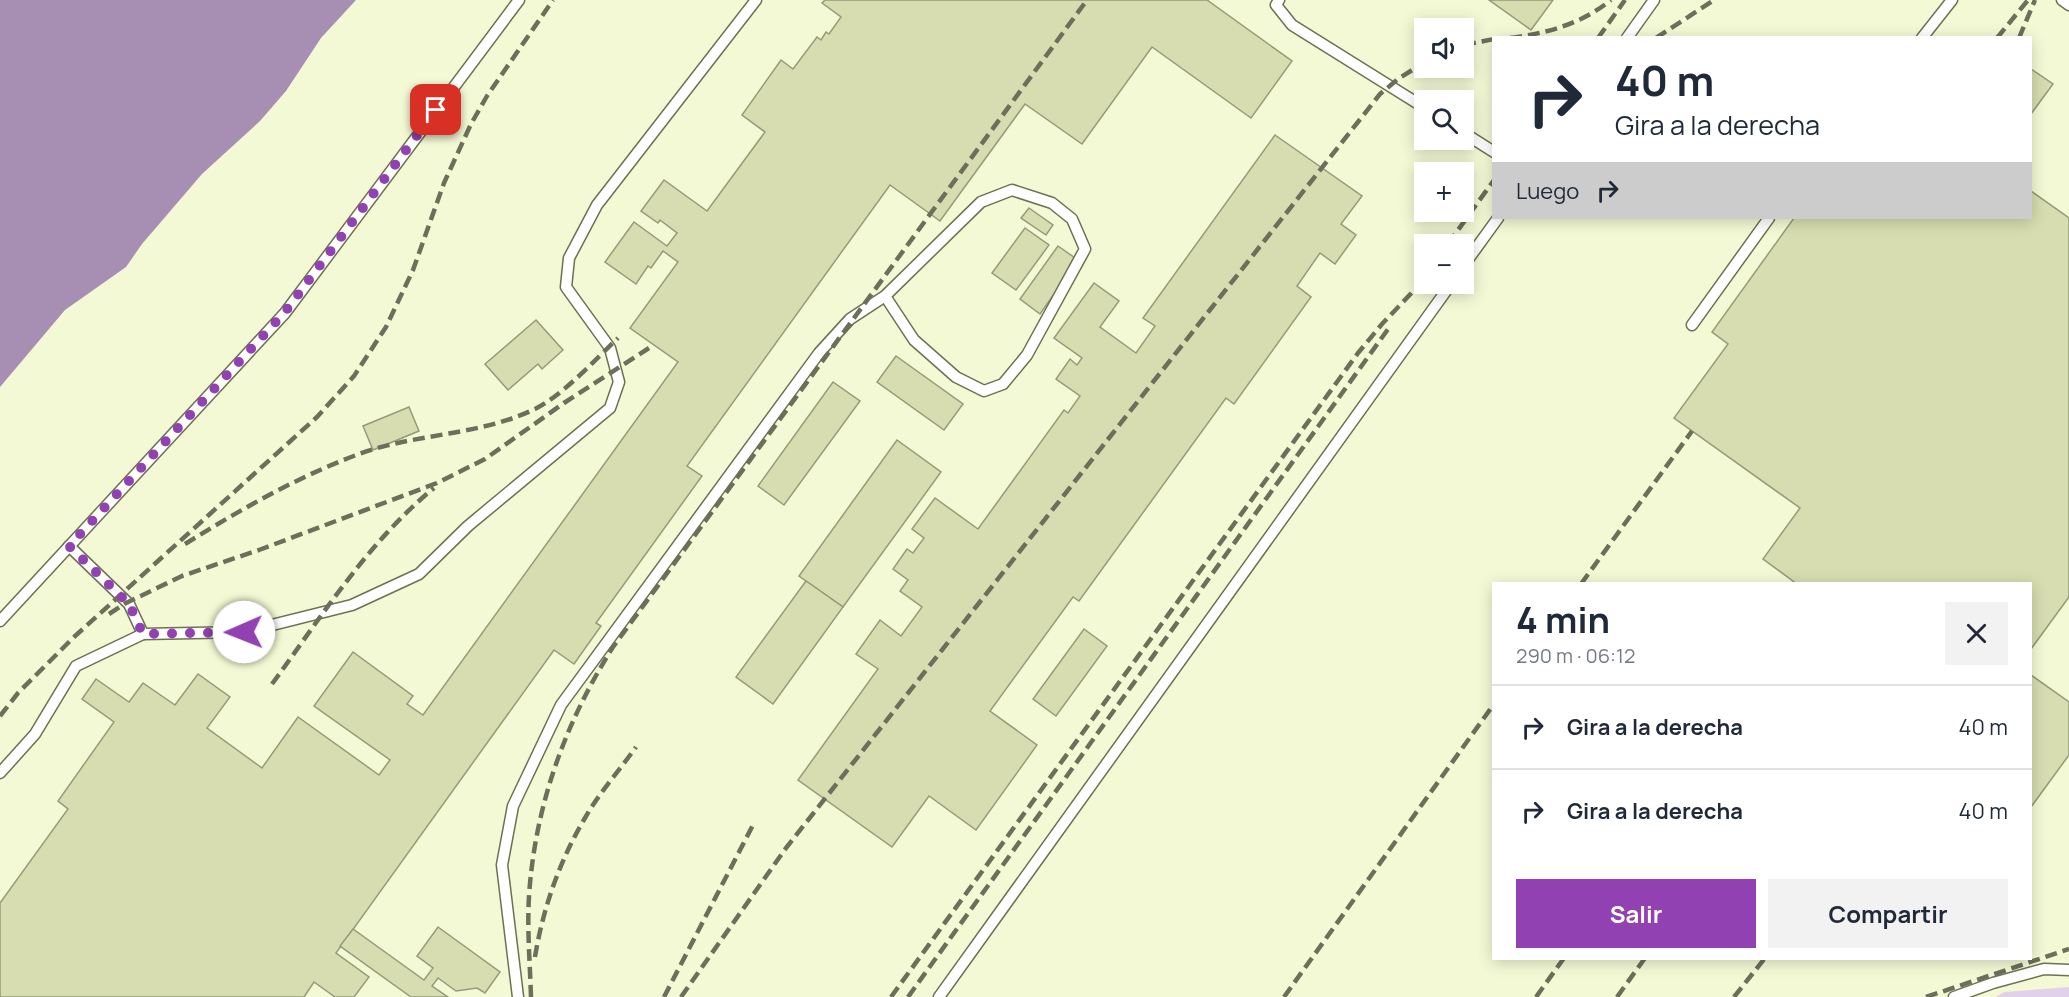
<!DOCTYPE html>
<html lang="es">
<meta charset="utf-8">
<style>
:root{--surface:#fff;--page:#f2f2f3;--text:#1f2937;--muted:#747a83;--line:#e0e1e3;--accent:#9141b1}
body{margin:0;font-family:Manrope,sans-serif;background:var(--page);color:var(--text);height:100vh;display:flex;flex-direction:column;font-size:22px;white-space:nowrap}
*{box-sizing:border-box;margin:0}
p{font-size:20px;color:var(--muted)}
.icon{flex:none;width:33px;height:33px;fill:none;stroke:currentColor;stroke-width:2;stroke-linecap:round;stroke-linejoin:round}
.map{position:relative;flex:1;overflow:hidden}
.side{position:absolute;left:1492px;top:582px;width:540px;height:378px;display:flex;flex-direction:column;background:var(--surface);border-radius:0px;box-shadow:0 3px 15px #0003}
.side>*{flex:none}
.guide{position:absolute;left:1492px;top:36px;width:540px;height:183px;border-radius:0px;box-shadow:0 3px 15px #0003;background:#fff;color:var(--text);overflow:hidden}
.buttons{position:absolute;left:1414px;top:18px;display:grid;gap:12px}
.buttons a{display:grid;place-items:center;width:60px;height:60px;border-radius:0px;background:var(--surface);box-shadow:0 3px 15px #0003;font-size:30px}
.pin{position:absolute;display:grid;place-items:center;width:51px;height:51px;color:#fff;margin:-26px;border-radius:12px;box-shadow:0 3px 9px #0006}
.me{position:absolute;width:66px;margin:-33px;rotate:269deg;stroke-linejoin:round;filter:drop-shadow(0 0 4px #0008)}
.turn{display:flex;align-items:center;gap:21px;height:126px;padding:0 24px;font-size:27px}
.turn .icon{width:78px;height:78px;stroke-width:2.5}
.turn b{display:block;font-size:42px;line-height:51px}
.then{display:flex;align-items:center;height:57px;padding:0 24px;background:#0003;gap:12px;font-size:22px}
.round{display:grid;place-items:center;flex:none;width:63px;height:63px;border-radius:0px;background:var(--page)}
.summary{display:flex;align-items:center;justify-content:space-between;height:102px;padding:0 24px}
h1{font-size:36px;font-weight:700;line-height:45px}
.action{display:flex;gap:12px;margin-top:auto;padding:12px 24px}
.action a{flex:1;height:69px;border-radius:0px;background:var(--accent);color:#fff;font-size:24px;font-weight:700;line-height:69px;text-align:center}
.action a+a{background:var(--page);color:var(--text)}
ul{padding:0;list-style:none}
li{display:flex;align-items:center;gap:18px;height:84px;padding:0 24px;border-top:2px solid var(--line)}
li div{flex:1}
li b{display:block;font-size:22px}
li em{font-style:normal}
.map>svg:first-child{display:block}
</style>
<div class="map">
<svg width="2069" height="997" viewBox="0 0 2069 997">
<rect width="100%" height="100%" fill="#f4f9d5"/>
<polygon fill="#e2d1ea" points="2069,987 2069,997 1996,997 2004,992"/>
<polygon fill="#a78fb4" points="0,0 356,0 321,38 286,91 260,121 202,174 142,244 126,267 65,310 0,387"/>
<g fill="#d7ddb0" stroke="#959a78" stroke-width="1.5">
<polygon points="825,0 1207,0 1292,61 1251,118 1152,47 1082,144 1025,104 940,221 890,185 687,466 702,476 596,623 601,626 574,664 554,650 336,953 369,977 354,997 335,997 314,982 304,997 0,997 0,903 68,809 58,801 114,722 82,699 96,679 129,702 143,683 175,705 198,674 230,697 207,728 262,768 298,717 379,775 390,760 314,706 353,652 413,696 407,704 423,715 678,362 630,328 678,262 663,251 651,268 648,266 636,284 605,262 634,222 667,246 677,233 660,220 658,223 641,211 664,180 707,211 765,132 742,115 781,60 793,69 817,37 821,40 826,32 829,34 841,17 822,3"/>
<polygon points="1489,0 1553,0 1531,30"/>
<polygon points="2031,69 2053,84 2031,114"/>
<polygon points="1275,135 1362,196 1341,224 1356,235 1335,264 1320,253 1297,286 1311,297 1234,404 1226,398 1079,601 1073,597 990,711 1037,745 976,830 929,796 892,847 798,780 878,669 856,654 880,620 901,636 922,607 900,591 908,580 893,569 907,549 913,553 924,538 912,529 935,498 978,529 1064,410 1068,413 1080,396 1056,379 1070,359 1077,365 1082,358 1054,338 1094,283 1119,301 1100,327 1136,353 1155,326 1143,318"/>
<polygon points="2031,191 2069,218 2069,597 2031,649 2031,584 1797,584 1763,559 1800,508 1674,418 1728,344 1712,332 1794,218 2031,218"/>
<polygon points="1029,208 1053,225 1046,235 1021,218"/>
<polygon points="1025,228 1049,245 1016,290 992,273"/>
<polygon points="1058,246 1078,260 1040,314 1020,299"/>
<polygon points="536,320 563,350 542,369 538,364 508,390 485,364"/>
<polygon points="896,356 963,404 944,430 877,382"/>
<polygon points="833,382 860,401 784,505 758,486"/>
<polygon points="409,407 419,431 373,450 363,426"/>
<polygon points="897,440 941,472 843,607 799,576"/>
<polygon points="806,581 843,607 773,704 736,677"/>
<polygon points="1084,629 1107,646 1056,716 1033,699"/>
<polygon points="2031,675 2069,702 2069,755 2031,807"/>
<polygon points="438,927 500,972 485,993 477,988 456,991 438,978 432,986 448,997 411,997 340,946 353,929 424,980 433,968 417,956"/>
</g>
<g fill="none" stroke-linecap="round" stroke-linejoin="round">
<g stroke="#6d7151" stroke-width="13">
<g id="service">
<polyline points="1279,0 1276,5 1292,25 1425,108"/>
<polyline points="2062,0 2069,5"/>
<polyline points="1627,38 1654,0"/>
<polyline points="1922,38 1952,0"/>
<polyline points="1464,133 1494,152"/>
<polyline points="1464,265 1498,218"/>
<polyline points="1692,325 1769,218"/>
<polyline points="69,546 129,604 143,634"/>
<polyline points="0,621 285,313 519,0"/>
<polyline points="0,773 35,734 76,666 143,634 244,632 352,605 419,574 468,526 610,408 619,382 610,348 566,287 569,258 597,205 756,0"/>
<polyline points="518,997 502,865 513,806 561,705 819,353 850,319 885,296 981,202 1012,190 1052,203 1072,219 1085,249 1027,355 1003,384 984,391 956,377 914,340 885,296"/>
<polyline points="939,997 1451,284"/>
<polyline points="1954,997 1993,983 2044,969 2069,970"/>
</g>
</g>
<use href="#service" stroke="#fff" stroke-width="10"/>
<g stroke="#6c6f59" stroke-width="4.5" stroke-dasharray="12 6" stroke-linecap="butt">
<path d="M1510,38C1548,33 1581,24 1611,0"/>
<polyline points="1598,38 1625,0"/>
<polyline points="1656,38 1714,0"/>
<polyline points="1997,38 2028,0"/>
<polyline points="2019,38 2035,0"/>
<polyline points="1464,45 1494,39"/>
<polyline points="1448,244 1494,180"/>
<path d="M185,544C240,510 297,477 359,454C416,433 479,436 535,409C563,395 595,360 618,338"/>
<polyline points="1581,584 1692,431"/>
<polyline points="109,614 126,603 182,576 259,550 437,483 485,459 564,403 649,348"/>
<path d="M272,684C322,616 368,542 434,488"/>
<polyline points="0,716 18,693 74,637 317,417 354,376 386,327 413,270 444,183 471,124 487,96 553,0"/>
<path d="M535,957C543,908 560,860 585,818C599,793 619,771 636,747"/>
<path d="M531,997C530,963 527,930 529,896C535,806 565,723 613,647L1087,0"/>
<polyline points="664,997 754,823"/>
<polyline points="681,997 786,848 1380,94 1398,79 1425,62"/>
<polyline points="891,997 1358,353 1382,324 1420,284"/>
<polyline points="908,997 1391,325"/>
<polyline points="1284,997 1494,704"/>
<polyline points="1536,997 1564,958"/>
<polyline points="1617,997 1645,958"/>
<polyline points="1734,997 1765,958"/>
<polyline points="1926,997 2069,949"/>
</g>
</g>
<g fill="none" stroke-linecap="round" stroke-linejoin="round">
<polyline stroke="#9141b1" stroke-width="10" stroke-dasharray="0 18" points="244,632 143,634 129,604 69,546 285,312 436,110"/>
</g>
</svg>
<div class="buttons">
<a><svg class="icon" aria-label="sound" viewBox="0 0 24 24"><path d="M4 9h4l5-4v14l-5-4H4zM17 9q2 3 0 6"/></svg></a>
<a><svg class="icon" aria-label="search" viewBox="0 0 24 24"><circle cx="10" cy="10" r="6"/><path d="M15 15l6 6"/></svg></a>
<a>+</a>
<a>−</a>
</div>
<div class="pin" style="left:436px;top:110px;background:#d93025"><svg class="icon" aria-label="arrive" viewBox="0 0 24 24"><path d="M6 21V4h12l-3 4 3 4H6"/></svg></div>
<svg class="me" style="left:244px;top:632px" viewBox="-20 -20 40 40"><circle r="19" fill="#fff"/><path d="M0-13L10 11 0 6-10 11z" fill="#9141b1"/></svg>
<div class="guide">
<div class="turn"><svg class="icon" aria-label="right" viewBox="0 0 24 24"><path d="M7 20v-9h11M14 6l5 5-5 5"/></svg><div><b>40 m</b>Gira a la derecha</div></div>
<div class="then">Luego<svg class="icon" aria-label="right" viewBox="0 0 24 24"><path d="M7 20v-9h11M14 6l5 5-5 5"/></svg></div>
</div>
<section class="side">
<div class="summary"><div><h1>4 min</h1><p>290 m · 06:12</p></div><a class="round"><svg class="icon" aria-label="close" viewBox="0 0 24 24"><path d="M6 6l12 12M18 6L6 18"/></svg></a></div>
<ul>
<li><svg class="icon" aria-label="right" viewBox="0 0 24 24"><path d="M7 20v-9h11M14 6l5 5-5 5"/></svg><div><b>Gira a la derecha</b></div><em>40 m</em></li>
<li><svg class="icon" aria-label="right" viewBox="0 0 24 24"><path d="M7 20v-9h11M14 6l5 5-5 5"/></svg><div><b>Gira a la derecha</b></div><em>40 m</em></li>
</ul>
<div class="action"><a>Salir</a><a>Compartir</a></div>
</section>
</div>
